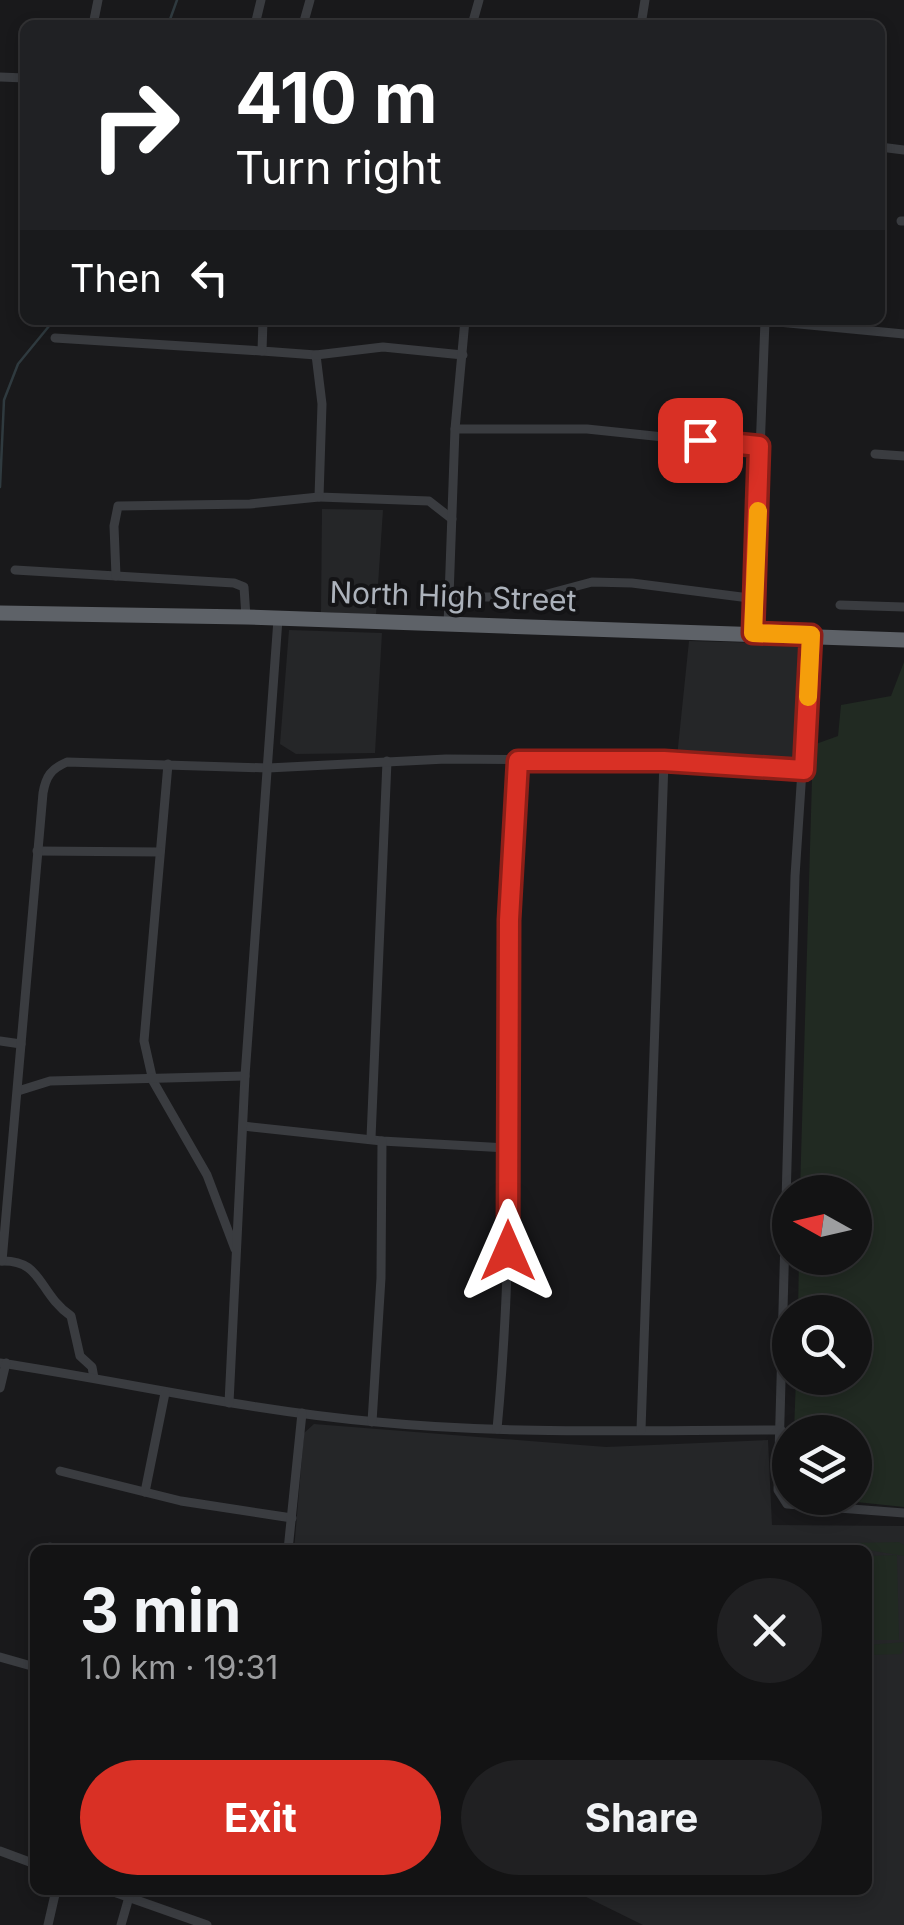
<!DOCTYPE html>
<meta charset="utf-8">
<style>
:root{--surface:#131314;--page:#202022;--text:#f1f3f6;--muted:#9d9ea0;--line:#323234;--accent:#d93025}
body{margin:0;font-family:Inter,sans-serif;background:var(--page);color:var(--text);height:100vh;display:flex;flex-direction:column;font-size:38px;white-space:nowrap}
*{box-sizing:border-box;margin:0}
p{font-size:32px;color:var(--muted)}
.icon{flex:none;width:55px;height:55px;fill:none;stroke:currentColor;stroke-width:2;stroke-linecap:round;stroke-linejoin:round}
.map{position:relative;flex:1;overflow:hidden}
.side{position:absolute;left:30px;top:1545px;width:842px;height:350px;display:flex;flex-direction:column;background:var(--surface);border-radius:15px;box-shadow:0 5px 15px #0003,0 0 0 2px var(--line)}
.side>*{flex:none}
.top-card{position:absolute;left:20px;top:20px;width:865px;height:305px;border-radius:15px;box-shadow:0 5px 15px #0003,0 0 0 2px var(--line);background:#202124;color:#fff;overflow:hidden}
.needle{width:65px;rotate:278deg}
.fabs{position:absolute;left:772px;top:1175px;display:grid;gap:20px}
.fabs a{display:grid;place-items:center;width:100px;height:100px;border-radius:50%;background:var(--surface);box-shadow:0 5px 15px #0003,0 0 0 2px var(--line);font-size:50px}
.pin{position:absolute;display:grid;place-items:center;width:85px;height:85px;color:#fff;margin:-42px;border-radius:20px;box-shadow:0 5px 15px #0006}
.me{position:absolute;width:110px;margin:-55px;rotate:0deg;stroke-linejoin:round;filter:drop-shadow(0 0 8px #0008)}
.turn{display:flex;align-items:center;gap:35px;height:210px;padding:0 50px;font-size:45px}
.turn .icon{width:130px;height:130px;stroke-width:2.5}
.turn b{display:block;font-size:70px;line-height:85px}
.then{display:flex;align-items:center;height:95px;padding:0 50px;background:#0003;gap:20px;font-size:38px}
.round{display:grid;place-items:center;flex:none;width:105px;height:105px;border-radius:52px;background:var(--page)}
.head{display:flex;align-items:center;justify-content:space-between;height:170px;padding:0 50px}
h1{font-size:60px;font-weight:700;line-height:75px}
.primary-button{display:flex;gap:20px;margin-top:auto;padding:20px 50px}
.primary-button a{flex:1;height:115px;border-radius:60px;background:var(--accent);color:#fff;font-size:40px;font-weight:700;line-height:115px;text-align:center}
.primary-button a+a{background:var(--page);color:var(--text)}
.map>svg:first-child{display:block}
</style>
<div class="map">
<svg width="904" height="1925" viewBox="0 0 904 1925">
<rect width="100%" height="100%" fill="#19191b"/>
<g fill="#252628">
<polygon points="322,509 383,510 376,615 321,612"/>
<polygon points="289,630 382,633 375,753 296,754 280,744"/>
<polygon points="689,641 808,644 800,761 677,757"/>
<polygon points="314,1424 606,1447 768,1440 772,1525 904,1526 904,1925 643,1925 572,1890 868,1890 868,1550 294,1550 304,1433"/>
</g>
<g fill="#212a22">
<polygon points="904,662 904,1507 818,1498 855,1498 855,1432 794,1432 796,1378 855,1378 855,1312 798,1312 799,1258 855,1258 855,1192 800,1192 813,745 838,736 841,705 891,696"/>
<polygon points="899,1542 904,1545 904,1556 868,1550 757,1550 764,1545"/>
<polygon points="897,1555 899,1640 868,1640 868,1556"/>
<polygon points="904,1642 902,1654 868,1655 868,1645"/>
</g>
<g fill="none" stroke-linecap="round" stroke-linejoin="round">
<g stroke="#2f3a3f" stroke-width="2.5">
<polyline points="168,25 177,0"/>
<polyline points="0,487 4,400 18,364 54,320"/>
</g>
<g stroke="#3a3c40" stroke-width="9">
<polyline points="93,25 98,0"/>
<polyline points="255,25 261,0"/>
<polyline points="303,25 310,0"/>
<polyline points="472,25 479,0"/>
<polyline points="641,25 645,0"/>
<polyline points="0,77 25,78"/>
<polyline points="880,147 904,150"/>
<polyline points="901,221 904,221"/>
<polyline points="263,320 262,351 316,355 322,404 319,497 429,501 452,519"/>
<polyline points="758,320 904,334"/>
<polyline points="55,338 262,351"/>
<polyline points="316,355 383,347 463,355"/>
<polyline points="455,429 587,429 759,447"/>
<polyline points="875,454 904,456"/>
<polyline points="15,570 234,583 244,587 246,617"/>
<polyline points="116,576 114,526 118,506 250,504 319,497"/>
<polyline points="449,597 536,597 592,582 632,583 757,599"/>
<polyline points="840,605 904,607"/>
<polyline points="448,625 455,429 465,320"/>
<polyline points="753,633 765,321"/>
<polyline points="811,635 795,876 778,1490 787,1504 904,1513"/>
<polyline points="168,764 144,1041 153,1081 207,1175 235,1249"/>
<polyline points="37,851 160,852"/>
<polyline points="0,1041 21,1044"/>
<polyline points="18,1091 50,1081 245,1076"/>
<polyline points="243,1126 382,1141 507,1148"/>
<polyline points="371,1138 387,761"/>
<path d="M0,1261C43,1259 37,1292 71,1316L80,1356L92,1367L94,1378"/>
<path d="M2,1261L43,793C46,776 51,769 67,762L268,768L446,759L664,761L803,770"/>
<path d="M0,1363C126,1382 250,1411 377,1422C511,1435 646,1430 781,1430"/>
<polyline points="0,1388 6,1363"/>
<polyline points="229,1403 245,1076 278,619"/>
<polyline points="372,1422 381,1278 382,1141"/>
<path d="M497,1429C518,1208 506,983 518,761"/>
<polyline points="641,1430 664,761"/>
<polyline points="60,1471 181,1501 292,1518"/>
<polyline points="145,1492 165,1393"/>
<polyline points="50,1547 61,1550"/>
<polyline points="288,1550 302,1413"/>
<polyline points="0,1657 35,1667"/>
<polyline points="0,1851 35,1864"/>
<polyline points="108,1890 207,1925"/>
<polyline points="48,1925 56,1890"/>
<polyline points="121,1925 131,1890"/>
</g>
<polyline stroke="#5e6268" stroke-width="15" points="0,613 246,617 904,640"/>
</g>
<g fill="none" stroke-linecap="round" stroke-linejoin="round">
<g stroke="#8d1f18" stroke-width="25">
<polyline id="route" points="508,1251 509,920 518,761 664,761 804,770 811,635 753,633 759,446 700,440"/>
</g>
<use href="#route" stroke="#d93025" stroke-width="18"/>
<polyline stroke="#f59e0b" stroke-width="18" points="758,511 753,633 811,635 808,697"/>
</g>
<g text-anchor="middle" stroke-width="8" stroke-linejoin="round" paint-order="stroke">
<g font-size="30" fill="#acb2bb" stroke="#141416">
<text transform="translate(453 597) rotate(2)" y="10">North High Street</text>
</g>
</g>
</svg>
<div class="fabs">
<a><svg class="needle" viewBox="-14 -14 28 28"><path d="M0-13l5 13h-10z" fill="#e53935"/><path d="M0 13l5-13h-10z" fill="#9d9ea0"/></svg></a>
<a><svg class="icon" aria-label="search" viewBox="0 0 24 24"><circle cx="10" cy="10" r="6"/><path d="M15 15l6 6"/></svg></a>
<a><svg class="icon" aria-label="layers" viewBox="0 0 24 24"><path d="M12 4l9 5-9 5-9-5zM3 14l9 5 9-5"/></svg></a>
</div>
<div class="pin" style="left:700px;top:440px;background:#d93025"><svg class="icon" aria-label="arrive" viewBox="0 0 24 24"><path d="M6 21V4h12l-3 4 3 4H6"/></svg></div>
<svg class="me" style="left:508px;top:1251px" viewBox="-20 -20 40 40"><path d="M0-17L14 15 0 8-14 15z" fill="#d93025" stroke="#fff" stroke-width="4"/></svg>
<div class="top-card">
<div class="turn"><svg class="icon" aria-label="right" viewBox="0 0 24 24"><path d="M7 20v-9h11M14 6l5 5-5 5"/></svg><div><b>410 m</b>Turn right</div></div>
<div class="then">Then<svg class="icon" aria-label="left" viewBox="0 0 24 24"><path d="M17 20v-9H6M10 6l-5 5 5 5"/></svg></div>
</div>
<section class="side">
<div class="head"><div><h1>3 min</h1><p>1.0 km · 19:31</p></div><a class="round"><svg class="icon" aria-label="close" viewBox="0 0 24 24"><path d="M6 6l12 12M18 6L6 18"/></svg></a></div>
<div class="primary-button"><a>Exit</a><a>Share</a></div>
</section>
</div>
